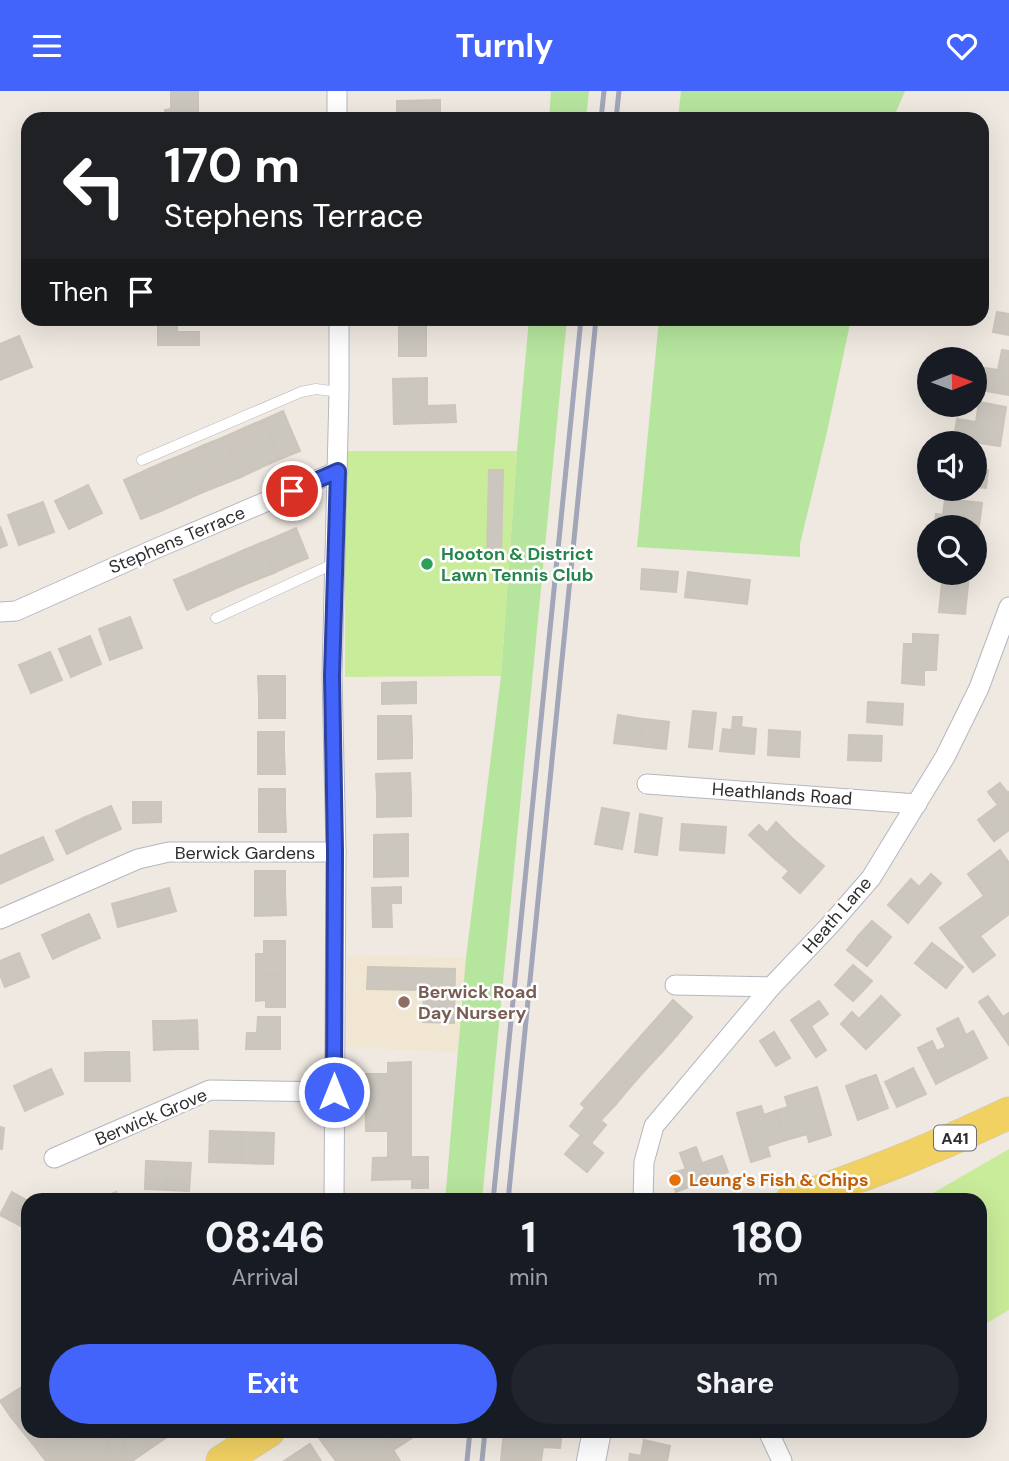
<!DOCTYPE html>
<style>
:root{--surface:#171b24;--page:#20242c;--text:#f1f3f6;--muted:#9ea1a6;--accent:#4264fb}
body{margin:0;font-family:"DM Sans",sans-serif;background:var(--page);color:var(--text);height:100vh;display:flex;flex-direction:column;font-size:26px;white-space:nowrap}
*{box-sizing:border-box;margin:0}
p{font-size:23px;color:var(--muted)}
.icon{flex:none;width:38px;height:38px;fill:none;stroke:currentColor;stroke-width:2;stroke-linecap:round;stroke-linejoin:round}
.map{position:relative;flex:1;overflow:hidden}
.sheet{position:absolute;left:21px;top:1102px;width:966px;height:245px;display:flex;flex-direction:column;background:var(--surface);border-radius:21px;box-shadow:0 7px 28px #0002}
.sheet>*{flex:none}
.hud{position:absolute;left:21px;top:21px;width:968px;height:214px;border-radius:21px;box-shadow:0 7px 28px #0002;background:#202124;color:#fff;overflow:hidden}
.needle{width:46px;rotate:89deg}
.fabs{position:absolute;left:917px;top:256px;display:grid;gap:14px}
.fabs a{display:grid;place-items:center;width:70px;height:70px;border-radius:50%;background:var(--surface);box-shadow:0 7px 28px #0002;font-size:35px}
.pin{position:absolute;display:grid;place-items:center;width:60px;height:60px;color:#fff;margin:-30px;border:4px solid #fff;border-radius:50%;box-shadow:0 2px 7px #0007}
.me{position:absolute;width:77px;margin:-38px;rotate:0deg;stroke-linejoin:round;filter:drop-shadow(0 0 5px #0008)}
.turn{display:flex;align-items:center;gap:24px;height:147px;padding:0 28px;font-size:32px}
.turn .icon{width:91px;height:91px;stroke-width:2.5}
.turn b{display:block;font-size:49px;line-height:60px}
.then{display:flex;align-items:center;height:66px;padding:0 28px;background:#0003;gap:14px;font-size:26px}
.eta{display:flex;justify-content:space-evenly;align-items:center;height:119px;text-align:center}
.eta b{font-size:42px;font-weight:700;line-height:49px}
.cta{display:flex;gap:14px;margin-top:auto;padding:14px 28px}
.cta a{flex:1;height:80px;border-radius:42px;background:var(--accent);color:#fff;font-size:28px;font-weight:700;line-height:80px;text-align:center}
.cta a+a{background:var(--page);color:var(--text)}
header{display:flex;justify-content:space-between;align-items:center;height:91px;padding:0 28px;background:var(--accent);color:#fff;font-size:32px;font-weight:700}
.map>svg:first-child{display:block}
</style>
<header><svg class="icon" aria-label="menu" viewBox="0 0 24 24"><path d="M4 6h16M4 12h16M4 18h16"/></svg>Turnly<svg class="icon" aria-label="heart" viewBox="0 0 24 24"><path d="M12 20l-8-8c-3-5 5-10 8-4 3-6 11-1 8 4z"/></svg></header>
<div class="map">
<svg width="1009" height="1370" viewBox="0 0 1009 1370">
<rect width="100%" height="100%" fill="#efe9e1"/>
<polygon fill="#f0e6d1" points="347,864 466,867 457,961 347,956"/>
<g fill="#b6e59e">
<polygon points="551,0 589,0 586,28 549,28"/>
<polygon points="681,0 905,0 893,28 678,28"/>
<polygon points="529,228 567,228 482,1109 445,1110 466,867 501,585 517,360"/>
<polygon points="659,228 851,228 827,341 800,453 800,466 637,456"/>
</g>
<g fill="#c9ec9a">
<polygon points="345,360 517,360 501,585 345,586"/>
<polygon points="1009,1058 1009,1219 980,1236 980,1110 921,1109"/>
</g>
<g fill="#cbc7bf" stroke="#cbc5ba" stroke-width="2">
<polygon points="171,0 198,0 198,28 165,28 165,19 171,18"/>
<polygon points="440,9 440,28 397,28 397,10"/>
<polygon points="997,221 1009,223 1009,244 993,241"/>
<polygon points="158,228 177,228 177,241 199,241 199,254 158,254"/>
<polygon points="399,228 426,228 426,234 399,233"/>
<polygon points="399,233 426,234 426,265 399,265"/>
<polygon points="19,245 32,276 0,289 0,253"/>
<polygon points="1002,259 1009,260 1009,304 980,299 984,277 998,279"/>
<polygon points="427,287 427,315 455,314 456,331 394,333 393,288"/>
<polygon points="979,311 1006,316 1000,355 954,348 957,328 976,331"/>
<polygon points="283,320 300,360 280,368 263,329"/>
<polygon points="263,329 280,368 260,377 244,337"/>
<polygon points="244,337 260,377 241,386 224,346"/>
<polygon points="224,346 241,386 221,394 204,354"/>
<polygon points="204,354 221,394 201,402 184,363"/>
<polygon points="184,363 201,402 181,411 164,371"/>
<polygon points="975,363 981,363 980,378 988,379 986,397 975,396"/>
<polygon points="164,371 181,411 161,420 144,380"/>
<polygon points="489,379 503,379 501,470 487,470"/>
<polygon points="144,380 161,420 141,428 124,389"/>
<polygon points="88,394 102,422 69,438 55,410"/>
<polygon points="945,408 982,412 976,457 975,457 975,436 934,436 936,423 943,424"/>
<polygon points="43,411 54,441 19,454 8,424"/>
<polygon points="0,435 7,454 0,457"/>
<polygon points="296,437 308,467 291,474 278,445"/>
<polygon points="278,445 291,474 274,482 261,452"/>
<polygon points="261,452 274,482 256,489 244,459"/>
<polygon points="244,459 256,489 239,496 226,467"/>
<polygon points="226,467 239,496 221,504 209,474"/>
<polygon points="209,474 221,504 204,511 191,482"/>
<polygon points="642,478 678,481 676,501 641,498"/>
<polygon points="688,481 750,489 747,513 685,506"/>
<polygon points="943,481 969,481 968,494 942,492"/>
<polygon points="191,482 204,511 187,519 174,489"/>
<polygon points="942,492 968,494 965,523 939,521"/>
<polygon points="130,526 142,557 110,569 99,538"/>
<polygon points="913,543 938,544 936,579 924,579 924,594 902,592 904,553 913,553"/>
<polygon points="90,545 101,573 71,586 59,558"/>
<polygon points="50,561 62,589 31,602 19,574"/>
<polygon points="258,585 285,585 285,606 259,606"/>
<polygon points="416,591 416,612 382,613 382,592"/>
<rect x="259" y="606" width="26" height="21"/>
<polygon points="868,611 903,613 902,634 867,631"/>
<polygon points="693,620 716,622 712,658 689,656"/>
<polygon points="618,624 643,628 640,655 614,652"/>
<polygon points="378,625 411,625 412,646 378,646"/>
<polygon points="733,626 742,626 741,636 756,638 754,663 720,660 723,638 732,639"/>
<polygon points="643,628 669,631 666,658 640,655"/>
<polygon points="769,639 800,641 799,666 768,664"/>
<rect x="258" y="641" width="26" height="21"/>
<polygon points="849,644 882,645 881,670 848,669"/>
<polygon points="378,646 412,646 412,667 378,668"/>
<polygon points="258,662 284,662 285,683 258,683"/>
<polygon points="410,682 411,704 377,704 376,683"/>
<polygon points="1000,692 1008,702 1009,701 1009,739 994,750 978,729 998,714 988,701"/>
<polygon points="259,698 285,698 285,719 259,720"/>
<polygon points="377,704 411,704 411,725 377,726"/>
<polygon points="133,711 161,711 161,731 133,732"/>
<polygon points="111,715 121,738 94,750 83,727"/>
<polygon points="602,717 629,722 622,758 595,753"/>
<polygon points="285,719 286,741 259,741 259,720"/>
<polygon points="640,723 662,727 657,764 635,761"/>
<polygon points="83,727 94,750 67,763 56,740"/>
<polygon points="776,731 794,749 776,769 749,744 759,734 767,742"/>
<polygon points="682,733 726,736 724,762 680,759"/>
<polygon points="408,743 408,764 374,765 374,744"/>
<polygon points="43,746 53,769 26,781 15,758"/>
<polygon points="794,749 824,775 800,802 783,787 789,780 776,769"/>
<polygon points="15,758 26,781 0,793 0,765"/>
<polygon points="1000,759 1009,772 1009,823 980,845 995,864 973,881 940,837 984,805 968,783"/>
<polygon points="408,764 408,785 374,786 374,765"/>
<rect x="255" y="780" width="30" height="22"/>
<polygon points="931,783 941,792 908,832 888,814 911,788 919,796"/>
<polygon points="401,796 401,812 391,812 392,836 373,836 372,797"/>
<polygon points="169,797 176,820 147,828 140,805"/>
<polygon points="255,802 285,802 286,824 255,825"/>
<polygon points="140,805 147,828 118,836 112,813"/>
<polygon points="89,823 100,847 76,857 66,833"/>
<polygon points="872,830 891,846 879,861 859,844"/>
<polygon points="66,833 76,857 53,868 42,844"/>
<polygon points="859,844 879,861 867,875 847,859"/>
<polygon points="264,850 285,850 285,883 256,884 256,863 264,863"/>
<polygon points="932,852 963,876 946,897 915,872"/>
<polygon points="19,862 29,886 5,896 0,884 0,870"/>
<polygon points="853,874 872,890 853,910 835,894"/>
<polygon points="368,876 455,878 454,932 423,931 424,899 367,898"/>
<polygon points="285,883 285,916 266,916 266,909 256,910 256,884"/>
<polygon points="881,905 900,924 866,958 841,933 852,921 859,928"/>
<polygon points="988,905 1003,926 1009,922 1009,954 979,911"/>
<polygon points="673,909 692,926 677,944 658,926"/>
<polygon points="819,910 828,923 811,935 826,959 816,966 791,929"/>
<polygon points="258,926 280,926 280,958 246,958 247,942 257,942"/>
<polygon points="658,926 677,944 662,961 642,944"/>
<polygon points="958,927 966,944 973,940 987,967 970,976 948,932"/>
<polygon points="197,929 198,958 176,958 175,930"/>
<polygon points="153,930 175,930 176,958 154,959"/>
<polygon points="948,932 970,976 949,986 937,960 946,956 937,938"/>
<polygon points="774,941 790,967 776,975 760,950"/>
<polygon points="642,944 662,961 646,978 627,961"/>
<polygon points="932,950 949,986 936,993 918,957"/>
<polygon points="107,961 107,990 85,990 85,962"/>
<polygon points="107,961 129,961 130,990 107,990"/>
<polygon points="627,961 646,978 631,995 612,978"/>
<polygon points="411,971 411,1003 388,1003 388,972"/>
<polygon points="913,977 926,1003 897,1016 885,991"/>
<polygon points="51,978 63,1003 44,1011 33,986"/>
<polygon points="612,978 631,995 616,1013 596,996"/>
<polygon points="365,983 388,983 388,1040 366,1040"/>
<polygon points="876,984 888,1017 873,1023 861,989"/>
<polygon points="33,986 44,1011 25,1020 14,995"/>
<polygon points="861,989 873,1023 858,1029 846,995"/>
<polygon points="596,996 616,1013 600,1030 581,1013"/>
<polygon points="817,996 831,1044 809,1051 807,1043 786,1049 775,1020 788,1016 785,1006"/>
<rect x="388" y="1003" width="23" height="32"/>
<polygon points="761,1015 764,1024 775,1020 786,1049 767,1055 770,1065 751,1071 737,1022"/>
<polygon points="585,1017 606,1034 591,1052 570,1035"/>
<rect x="388" y="1035" width="23" height="31"/>
<polygon points="0,1036 4,1037 2,1058 0,1058"/>
<polygon points="210,1040 242,1041 241,1072 209,1071"/>
<polygon points="242,1041 274,1042 273,1073 241,1072"/>
<polygon points="581,1044 603,1062 587,1081 565,1063"/>
<polygon points="696,1056 708,1089 692,1095 680,1062"/>
<polygon points="722,1065 728,1081 708,1089 702,1072"/>
<polygon points="411,1066 428,1066 428,1097 412,1097 412,1088 372,1089 373,1067"/>
<polygon points="146,1070 168,1071 167,1099 145,1098"/>
<polygon points="168,1071 191,1072 189,1100 167,1099"/>
<polygon points="686,1078 692,1095 676,1101 670,1083"/>
<polygon points="12,1101 28,1110 28,1116 19,1134 0,1124"/>
<polygon points="116,1101 119,1110 96,1110 95,1109"/>
<polygon points="28,1116 28,1139 19,1134"/>
<polygon points="28,1292 28,1313 11,1326 0,1310"/>
<polygon points="28,1313 28,1340 46,1340 32,1352 11,1326"/>
<polygon points="46,1340 74,1340 79,1348 105,1348 113,1370 46,1370 32,1352"/>
<polygon points="103,1340 119,1340 129,1370 113,1370"/>
<polygon points="119,1340 142,1340 148,1359 132,1370 129,1370"/>
<polygon points="142,1340 176,1340 148,1359"/>
<polygon points="329,1340 381,1340 400,1370 336,1370 319,1347"/>
<polygon points="381,1340 417,1340 418,1343 393,1359"/>
<polygon points="504,1340 562,1340 560,1357 543,1356 541,1370 501,1370"/>
<polygon points="644,1349 670,1355 667,1370 629,1370 630,1363 641,1365"/>
<polygon points="310,1353 321,1370 284,1370"/>
</g>
<g fill="none" stroke-linecap="round" stroke-linejoin="round">
<g stroke="#b4b7c1" stroke-width="11">
<g id="service">
<polyline points="142,369 301,301 316,298 339,301"/>
<polyline points="216,527 335,472"/>
<polyline points="854,1094 862,1110"/>
</g>
</g>
<g stroke="#b4b7c1" stroke-width="21">
<g id="minor">
<polyline points="337,0 337,28"/>
<polyline points="0,521 16,520 155,458 338,380"/>
<polyline points="647,693 917,713"/>
<polyline points="0,828 138,768 169,761 336,761"/>
<polyline points="675,894 771,896"/>
<polyline points="54,1067 210,999 334,1001"/>
<polyline points="334,1110 336,761 332,585 339,301 339,228"/>
<polyline points="643,1110 644,1071 654,1035 771,896 830,834 871,787 945,666 979,597 1009,516"/>
<polyline points="768,1340 782,1370"/>
</g>
</g>
<g stroke="#b4b7c1" stroke-width="30">
<polyline id="secondary" points="591,1370 597,1340"/>
</g>
<g stroke="#c9c9c9" stroke-width="33">
<g id="primary">
<path d="M791,1110C866,1085 938,1056 1009,1022"/>
<polyline points="222,1370 269,1340"/>
</g>
</g>
<use href="#service" stroke="#fff" stroke-width="10"/>
<use href="#minor" stroke="#fff" stroke-width="19"/>
<use href="#secondary" stroke="#fff" stroke-width="28"/>
<use href="#primary" stroke="#f2d163" stroke-width="32"/>
<g stroke="#a3a6b8" stroke-width="5">
<polyline points="601,28 604,0"/>
<polyline points="616,28 619,0"/>
<polyline points="493,1110 581,228"/>
<polyline points="508,1110 596,228"/>
<polyline points="467,1370 470,1340"/>
<polyline points="482,1370 485,1340"/>
</g>
</g>
<g fill="none" stroke-linecap="round" stroke-linejoin="round">
<g stroke="#2b41a3" stroke-width="18">
<polyline id="route" points="292,400 338,380 332,585 335,761 334,1001"/>
</g>
<use href="#route" stroke="#4264fb" stroke-width="12"/>
</g>
<circle fill="#2e9e5b" stroke="#fff" stroke-width="2.5" cx="427" cy="473" r="7"/>
<circle fill="#8d6e63" stroke="#fff" stroke-width="2.5" cx="404" cy="911" r="7"/>
<circle fill="#e8710a" stroke="#fff" stroke-width="2.5" cx="675" cy="1089" r="7"/>
<g text-anchor="middle" stroke-width="5" stroke-linejoin="round" paint-order="stroke">
<rect fill="#fff" stroke="#6d6d6d" stroke-width="2" x="934" y="1034.5" width="42" height="25" rx="5"/>
<g font-size="16" font-weight="bold" fill="#2e2e2e">
<text x="955" y="1053">A41</text>
</g>
<g font-size="18" fill="#2e2e2e" stroke="#fff">
<text transform="translate(177 449) rotate(-23)" y="6">Stephens Terrace</text>
<text transform="translate(782 703) rotate(4)" y="6">Heathlands Road</text>
<text x="245" y="768">Berwick Gardens</text>
<text transform="translate(837 824) rotate(-49)" y="6">Heath Lane</text>
<text transform="translate(151 1026) rotate(-23)" y="6">Berwick Grove</text>
</g>
<g font-size="18" font-weight="bold" fill="#27864d" stroke="#fff" text-anchor="start">
<text x="441" y="469">Hooton &amp; District<tspan x="441" dy="21">Lawn Tennis Club</tspan></text>
</g>
<g font-size="18" font-weight="bold" fill="#785e54" stroke="#fff" text-anchor="start">
<text x="418" y="907">Berwick Road<tspan x="418" dy="21">Day Nursery</tspan></text>
</g>
<g font-size="18" font-weight="bold" fill="#c56008" stroke="#fff" text-anchor="start">
<text x="689" y="1095">Leung's Fish &amp; Chips</text>
</g>
</g>
</svg>
<div class="fabs">
<a><svg class="needle" viewBox="-14 -14 28 28"><path d="M0-13l5 13h-10z" fill="#e53935"/><path d="M0 13l5-13h-10z" fill="#9ea1a6"/></svg></a>
<a><svg class="icon" aria-label="sound" viewBox="0 0 24 24"><path d="M4 9h4l5-4v14l-5-4H4zM17 9q2 3 0 6"/></svg></a>
<a><svg class="icon" aria-label="search" viewBox="0 0 24 24"><circle cx="10" cy="10" r="6"/><path d="M15 15l6 6"/></svg></a>
</div>
<div class="pin" style="left:292px;top:400px;background:#d93025"><svg class="icon" aria-label="arrive" viewBox="0 0 24 24"><path d="M6 21V4h12l-3 4 3 4H6"/></svg></div>
<svg class="me" style="left:334px;top:1001px" viewBox="-20 -20 40 40"><circle r="17" fill="#4264fb" stroke="#fff" stroke-width="3"/><path d="M0-11L8 9 0 5-8 9z" fill="#fff"/></svg>
<div class="hud">
<div class="turn"><svg class="icon" aria-label="left" viewBox="0 0 24 24"><path d="M17 20v-9H6M10 6l-5 5 5 5"/></svg><div><b>170 m</b>Stephens Terrace</div></div>
<div class="then">Then<svg class="icon" aria-label="arrive" viewBox="0 0 24 24"><path d="M6 21V4h12l-3 4 3 4H6"/></svg></div>
</div>
<section class="sheet">
<div class="eta">
<div><b>08:46</b><p>Arrival</p></div>
<div><b>1</b><p>min</p></div>
<div><b>180</b><p>m</p></div>
</div>
<div class="cta"><a>Exit</a><a>Share</a></div>
</section>
</div>
